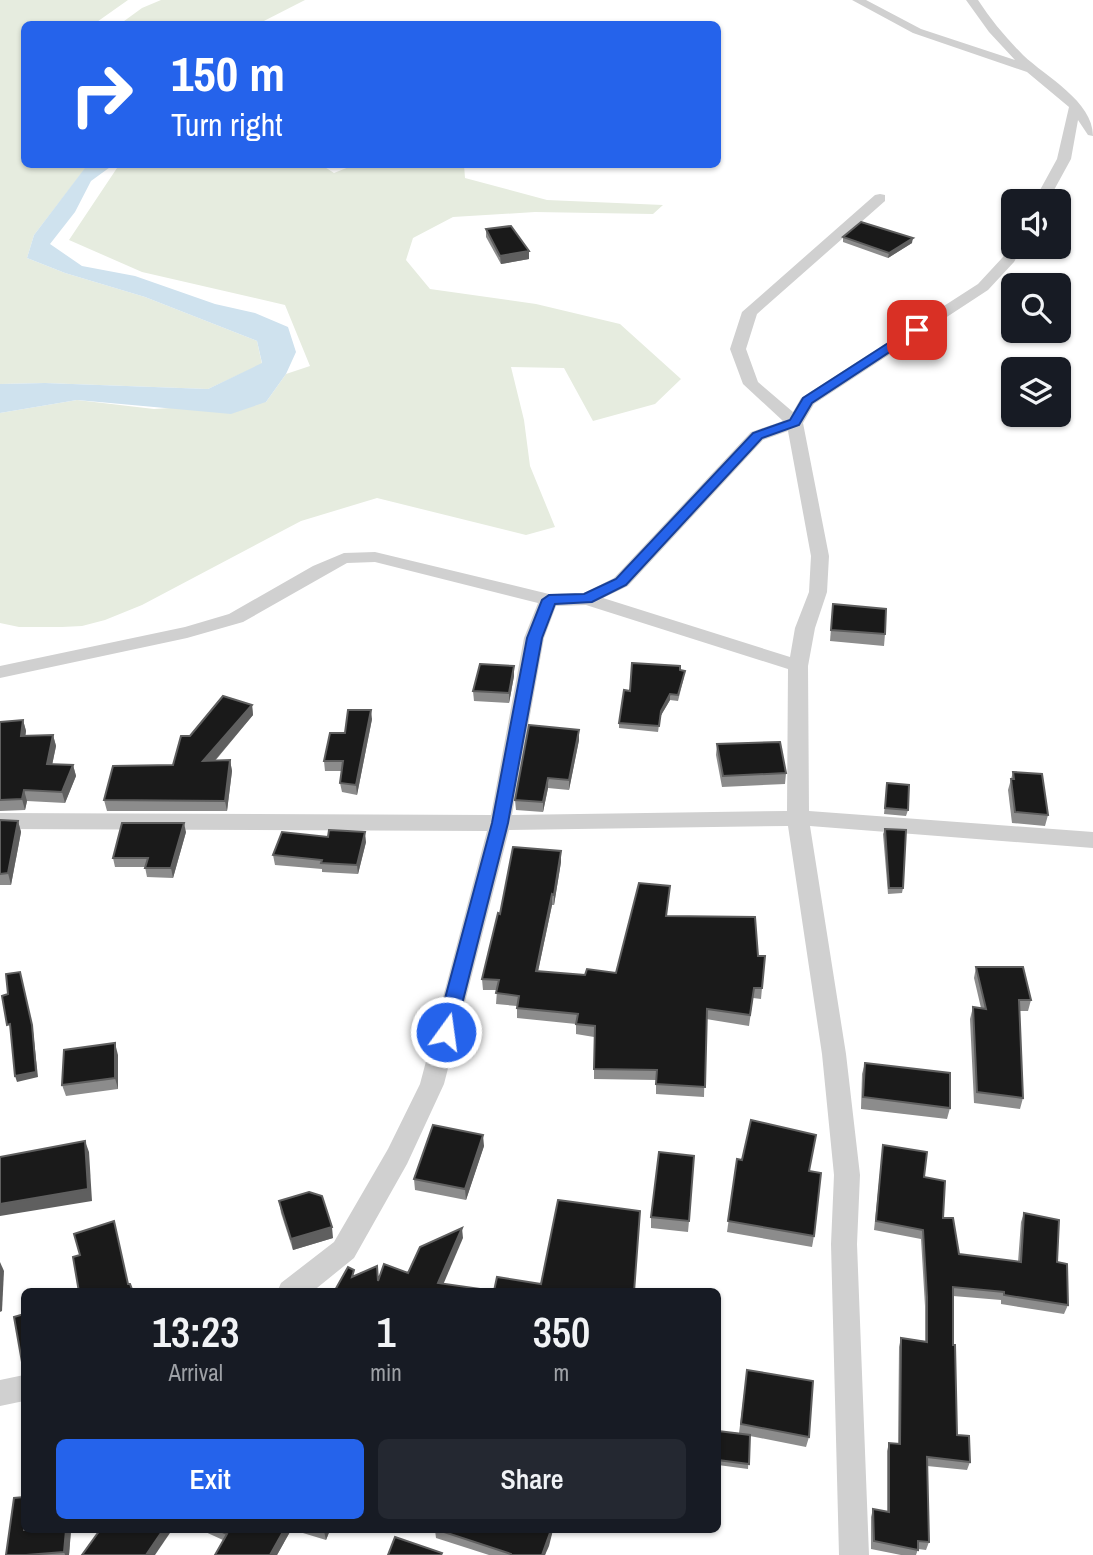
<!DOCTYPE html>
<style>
:root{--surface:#171b24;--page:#242831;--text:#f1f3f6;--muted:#9ea1a6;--accent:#2563eb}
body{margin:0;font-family:"Archivo Narrow",sans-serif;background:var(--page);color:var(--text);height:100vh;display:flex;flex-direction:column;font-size:26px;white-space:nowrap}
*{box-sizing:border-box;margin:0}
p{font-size:23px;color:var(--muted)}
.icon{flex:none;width:38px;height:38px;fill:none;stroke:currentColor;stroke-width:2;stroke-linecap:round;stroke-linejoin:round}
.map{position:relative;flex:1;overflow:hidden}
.side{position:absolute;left:21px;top:1288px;width:700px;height:245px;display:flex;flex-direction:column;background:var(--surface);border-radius:10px;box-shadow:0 2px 5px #0004}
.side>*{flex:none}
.guide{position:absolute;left:21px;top:21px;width:700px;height:147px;border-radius:10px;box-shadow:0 2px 5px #0004;background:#2563eb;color:#fff;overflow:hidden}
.controls{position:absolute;left:1001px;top:189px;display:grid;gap:14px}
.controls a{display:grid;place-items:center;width:70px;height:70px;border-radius:10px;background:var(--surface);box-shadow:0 2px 5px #0004;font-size:35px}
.pin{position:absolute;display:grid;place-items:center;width:60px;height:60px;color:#fff;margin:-30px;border-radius:14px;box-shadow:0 4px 10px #0006}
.me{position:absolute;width:77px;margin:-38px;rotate:14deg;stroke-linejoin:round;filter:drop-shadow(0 0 5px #0008)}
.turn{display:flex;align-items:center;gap:24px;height:147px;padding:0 35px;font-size:32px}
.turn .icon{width:91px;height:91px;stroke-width:2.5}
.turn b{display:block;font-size:49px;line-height:60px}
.eta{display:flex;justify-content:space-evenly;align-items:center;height:119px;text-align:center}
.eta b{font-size:42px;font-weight:600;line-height:49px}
.primary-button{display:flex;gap:14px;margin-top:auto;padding:14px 35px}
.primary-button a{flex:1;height:80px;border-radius:10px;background:var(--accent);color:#fff;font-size:28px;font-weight:600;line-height:80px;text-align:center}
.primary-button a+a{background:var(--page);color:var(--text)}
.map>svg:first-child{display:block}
</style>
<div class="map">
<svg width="1093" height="1555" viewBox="0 0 1093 1555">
<rect width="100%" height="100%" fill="#fff"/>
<g fill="#e6ecdf">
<polygon points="0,0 128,0 94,24 24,24 24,164 88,165 34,235 27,258 65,273 145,297 257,341 262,364 208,389 45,383 0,384"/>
<polygon points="161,0 305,0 258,24 120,24 142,8"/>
<polygon points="320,164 334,173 354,165 464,165 465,178 547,200 663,205 653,214 535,212 453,217 413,238 406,260 430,289 536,304 620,324 681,379 655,404 593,421 564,368 511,367 524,420 530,466 555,527 526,535 377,498 301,521 142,605 105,620 82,626 62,627 19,627 0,623 0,413 77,400 154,409 266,402 286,374 310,366 285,305 142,272 69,240 119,165"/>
</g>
<polygon fill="#cfe2ee" points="88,164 113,165 91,181 75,212 50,244 82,266 135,276 215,304 255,313 288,327 296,352 286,374 266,402 231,414 77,400 0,413 0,384 45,383 208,389 262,363 257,341 145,297 65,273 27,258 34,235"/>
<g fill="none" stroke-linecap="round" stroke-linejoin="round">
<g fill="#d0d0d0" fill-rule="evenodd">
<path d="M852,0H866L921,29L1015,60L989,32L966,0H978C991,20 1006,38 1023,55C1046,77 1093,101 1093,136L1088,135L1078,120L1071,159L1048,201H1034L1057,159L1069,107L1027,72L913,33Z"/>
<path d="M880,194L885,195V201L757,314L746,349L758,382L793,412L801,398L978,284L1003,257L1010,244L1022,247L1014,262L988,290L814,404L803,423L829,556L827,592L815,628L808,666L809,811L1093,832V848L810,826L846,1054L860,1175L857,1244L869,1555H839L831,1244L834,1175L822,1054L788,826L509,830L444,1084L407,1164L354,1258L312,1292H277L281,1283L334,1242L388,1149L420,1084L487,831L0,829V813L491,815L524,638L538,603L375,562L347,563L243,622L187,638L0,678V666L185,627L229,614L313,566L344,553L375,552L549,594L584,593L614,578L751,432L783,421L743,384L730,349L742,312L875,195ZM788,431L811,556L809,592L795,628L790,657L603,598L628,586L763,440ZM586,605L788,669L787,811L512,815L544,638L556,606Z"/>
<polygon points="24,1375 24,1401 0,1406 0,1380"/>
</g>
</g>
<g fill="#8c8c8c">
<polygon points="486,229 529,259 501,264 486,237"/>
<polygon points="843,237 912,243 888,258 843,242"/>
<polygon points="833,604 885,634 884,646 830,641"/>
<polygon points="514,666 514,676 509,703 474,701 473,691"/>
<polygon points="680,670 684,677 678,701 670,700 660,717 658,732 619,728 619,723 630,691"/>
<polygon points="252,705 253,715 215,761 230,760 232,771 227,811 107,811 104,800 173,765 190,736"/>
<polygon points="372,719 357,795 342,792 340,783 342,771 325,771 324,761 345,733"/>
<polygon points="23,720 26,731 25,736 53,735 56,746 52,765 73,765 76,776 65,803 27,801 25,810 0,811 0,722"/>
<polygon points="579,730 579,740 569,790 548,788 543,812 516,810 515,800"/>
<polygon points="717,744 786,773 785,784 722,787 716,755"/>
<polygon points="1013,772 1048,815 1045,826 1012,823 1008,790"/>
<polygon points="887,783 908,810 906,816 884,814"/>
<polygon points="0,820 18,821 21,832 11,885 0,885"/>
<polygon points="885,829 903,888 902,893 888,894 883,834"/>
<polygon points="186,832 173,878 147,877 145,867 115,867 113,858"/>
<polygon points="366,842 358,874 322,872 322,869 275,865 273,855"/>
<polygon points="561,851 561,862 554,905 552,905 538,971 585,975 616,973 669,897 666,916 758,956 762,988 761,999 753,998 749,1026 706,1019 704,1097 656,1094 656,1080 594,1079 594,1037 576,1034 576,1024 517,1018 517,1006 496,1004 497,990 483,990 482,979 500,914"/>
<polygon points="976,967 1031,1000 1028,1011 1019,1011 1023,1098 1020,1109 974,1103 970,1019 973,1007 981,1008 974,978"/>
<polygon points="118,1055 118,1089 66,1096 62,1085"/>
<polygon points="865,1063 950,1108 947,1119 861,1109 862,1074"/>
<polygon points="883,1145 924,1177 959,1254 1018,1262 1021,1222 1024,1213 1057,1262 1068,1305 1064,1314 1001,1304 1001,1300 953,1296 953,1345 957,1435 970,1462 967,1470 927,1466 929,1542 926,1550 918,1549 916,1555 901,1555 871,1549 871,1517 873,1509 887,1512 887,1451 889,1443 898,1444 899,1347 901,1338 925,1341 925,1306 921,1239 874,1230 882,1154"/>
<polygon points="484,1146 466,1200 415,1190 414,1179"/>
<polygon points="737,1159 809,1171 814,1236 812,1247 727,1232"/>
<polygon points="279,1201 333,1238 293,1250 281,1213"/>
<polygon points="651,1217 689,1221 688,1232 651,1228"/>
<polygon points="747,1370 809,1437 806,1447 750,1436 748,1469 718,1465 718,1431 739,1433"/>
<polygon points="24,1530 71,1530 69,1555 6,1555"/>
<polygon points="201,1530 291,1530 277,1555 215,1555 223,1540"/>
<polygon points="293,1530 330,1530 326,1540"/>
<polygon points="435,1530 553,1530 545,1555 489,1555 436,1538"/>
</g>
<g fill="#5f5f5f">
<polygon points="913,238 912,243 888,258 889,253"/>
<polygon points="529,251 529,259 501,264 500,256"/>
<polygon points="514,666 514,676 509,703 509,693"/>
<polygon points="670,694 670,700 660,717 658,732 661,711"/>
<polygon points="252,705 253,715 205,772 203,761"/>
<polygon points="371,710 372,719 357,795 356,785"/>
<polygon points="23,720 26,731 24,747 21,736"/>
<polygon points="579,730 579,740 569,790 569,780"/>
<polygon points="53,735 56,746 50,775 47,764"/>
<polygon points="230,760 232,771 227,811 225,801"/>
<polygon points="73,765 76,776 65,803 62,792"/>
<polygon points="548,778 548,788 543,812 543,802"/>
<polygon points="24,790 27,801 25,810 22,799"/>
<polygon points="18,821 21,832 11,885 8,873"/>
<polygon points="184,823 186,832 173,878 171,868"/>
<polygon points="365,832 366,842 358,874 357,865"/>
<polygon points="561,851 561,862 554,905 554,895"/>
<polygon points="552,894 552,905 536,981 536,971"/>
<polygon points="20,972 33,1031 38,1077 17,1082 15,1076"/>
<polygon points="115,1043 118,1055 118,1089 115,1078"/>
<polygon points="483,1135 484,1146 466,1200 465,1189"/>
<polygon points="85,1141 89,1152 92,1201 0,1216 0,1204"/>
<polygon points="332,1227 333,1238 293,1250 291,1239"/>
<polygon points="462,1228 463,1238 440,1292 438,1283"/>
<polygon points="0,1262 4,1271 2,1311 0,1312"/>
<polygon points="66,1530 71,1530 69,1555 65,1555 64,1552"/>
<polygon points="163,1530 172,1530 155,1555 146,1555"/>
<polygon points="284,1530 291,1530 277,1555 270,1555"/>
<polygon points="325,1530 330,1530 326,1540 324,1531"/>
<polygon points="551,1530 553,1530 549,1546 545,1555 542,1555"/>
</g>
<g fill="#1a1a1a" stroke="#5f5f5f" stroke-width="2">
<polygon points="861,222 913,238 889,253 843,237"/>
<polygon points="511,226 529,251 500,256 486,229"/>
<polygon points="833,604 886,609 885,634 831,630"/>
<polygon points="632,663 680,666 680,670 685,671 678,695 670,694 661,711 659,726 619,723 624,690 630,691"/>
<polygon points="480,664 514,666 509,693 473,691"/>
<polygon points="223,696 252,705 203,761 230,760 225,801 104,800 113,766 173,765 181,736 190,736"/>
<polygon points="348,710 371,710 356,785 340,783 343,761 324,761 330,733 345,733"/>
<polygon points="23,720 21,736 53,735 47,764 73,765 62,792 24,790 22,799 0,800 0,722"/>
<polygon points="529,725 579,730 569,780 548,778 543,802 515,800"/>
<polygon points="780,742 786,773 723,776 717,744"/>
<polygon points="1013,772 1042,774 1048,815 1015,812 1011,779 1014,779"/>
<polygon points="887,783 909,785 908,810 885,808"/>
<polygon points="0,820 18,821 8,873 0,874"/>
<polygon points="122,823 184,823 171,868 145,868 148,858 113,858"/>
<polygon points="885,829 906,830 903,888 889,888"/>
<polygon points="329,830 365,832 357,865 321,863 322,860 273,855 282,832 328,837"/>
<polygon points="513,847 561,851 554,895 552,894 536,971 585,975 587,969 616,973 639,883 670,886 666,916 755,917 758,956 765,956 762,988 754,988 750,1015 707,1009 705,1087 656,1084 657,1070 594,1069 595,1026 576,1024 578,1014 517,1008 519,996 496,993 499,980 482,979 498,913 500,914"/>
<polygon points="976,967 1023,967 1031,1000 1019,1000 1023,1098 977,1092 973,1007 986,1009"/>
<polygon points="20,972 32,1025 36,1072 15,1076 10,1024 7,1025 2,996 8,994 6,974"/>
<polygon points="115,1043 115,1078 62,1085 64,1050"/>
<polygon points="865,1063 950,1073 950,1108 863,1097"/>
<polygon points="751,1120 816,1135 809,1171 821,1173 814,1236 728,1221 737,1159 742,1160"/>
<polygon points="433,1125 483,1135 465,1189 414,1179"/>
<polygon points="85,1141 88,1189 0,1204 0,1157"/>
<polygon points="883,1145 927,1152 924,1177 945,1181 943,1218 953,1218 959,1254 1021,1262 1024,1213 1059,1220 1057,1262 1067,1264 1068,1305 1004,1295 1004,1292 953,1287 953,1345 955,1345 957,1435 969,1436 970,1462 927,1457 929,1542 918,1541 918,1550 874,1541 873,1509 889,1512 889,1443 900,1444 901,1338 927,1342 927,1297 923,1230 876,1221"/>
<polygon points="659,1152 694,1156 689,1221 651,1217"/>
<polygon points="309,1192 322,1196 332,1227 291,1239 279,1201"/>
<polygon points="558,1200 640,1211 634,1292 334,1292 348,1267 354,1270 352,1277 377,1266 378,1281 384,1264 408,1273 420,1247 462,1228 438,1283 494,1291 497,1277 541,1284"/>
<polygon points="114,1221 128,1284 130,1284 133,1292 79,1292 73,1257 80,1255 74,1234"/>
<polygon points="24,1314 24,1361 22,1362 14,1317"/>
<polygon points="747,1370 813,1381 809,1437 741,1424"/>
<polygon points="718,1431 750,1435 749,1464 718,1460"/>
<polygon points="24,1497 24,1530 66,1530 64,1552 26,1555 6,1555 14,1498"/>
<polygon points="100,1530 163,1530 146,1555 82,1555"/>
<polygon points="218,1530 284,1530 270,1555 215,1555 227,1534"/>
<polygon points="438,1530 551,1530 542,1555 511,1555 511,1554"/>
<polygon points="395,1537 442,1553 441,1555 388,1555"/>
</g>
<polygon fill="#2563eb" stroke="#184099" stroke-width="2" points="913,327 923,330 812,403 799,425 762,438 626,585 592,602 555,604 542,638 508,823 455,1032 452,1037 446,1039 439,1037 436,1032 492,823 527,638 542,600 549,595 584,594 616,579 753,433 790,420 803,398"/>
</svg>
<div class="controls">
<a><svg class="icon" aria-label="sound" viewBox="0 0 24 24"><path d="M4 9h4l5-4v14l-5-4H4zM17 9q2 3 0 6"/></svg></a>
<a><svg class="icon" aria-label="search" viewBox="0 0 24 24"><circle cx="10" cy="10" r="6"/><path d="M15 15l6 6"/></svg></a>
<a><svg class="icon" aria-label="layers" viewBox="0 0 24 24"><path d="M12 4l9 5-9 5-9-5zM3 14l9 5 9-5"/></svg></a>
</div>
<div class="pin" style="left:917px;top:330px;background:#d93025"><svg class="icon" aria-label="arrive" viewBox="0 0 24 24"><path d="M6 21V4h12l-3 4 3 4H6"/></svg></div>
<svg class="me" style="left:446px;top:1032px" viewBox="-20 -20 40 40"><circle r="17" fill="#2563eb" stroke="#fff" stroke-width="3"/><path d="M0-11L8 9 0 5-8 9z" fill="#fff"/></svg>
<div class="guide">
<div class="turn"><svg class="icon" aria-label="right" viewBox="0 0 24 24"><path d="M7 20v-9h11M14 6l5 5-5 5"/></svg><div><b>150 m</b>Turn right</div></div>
</div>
<section class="side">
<div class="eta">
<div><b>13:23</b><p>Arrival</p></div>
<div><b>1</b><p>min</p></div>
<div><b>350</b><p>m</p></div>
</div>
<div class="primary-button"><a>Exit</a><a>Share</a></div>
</section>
</div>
